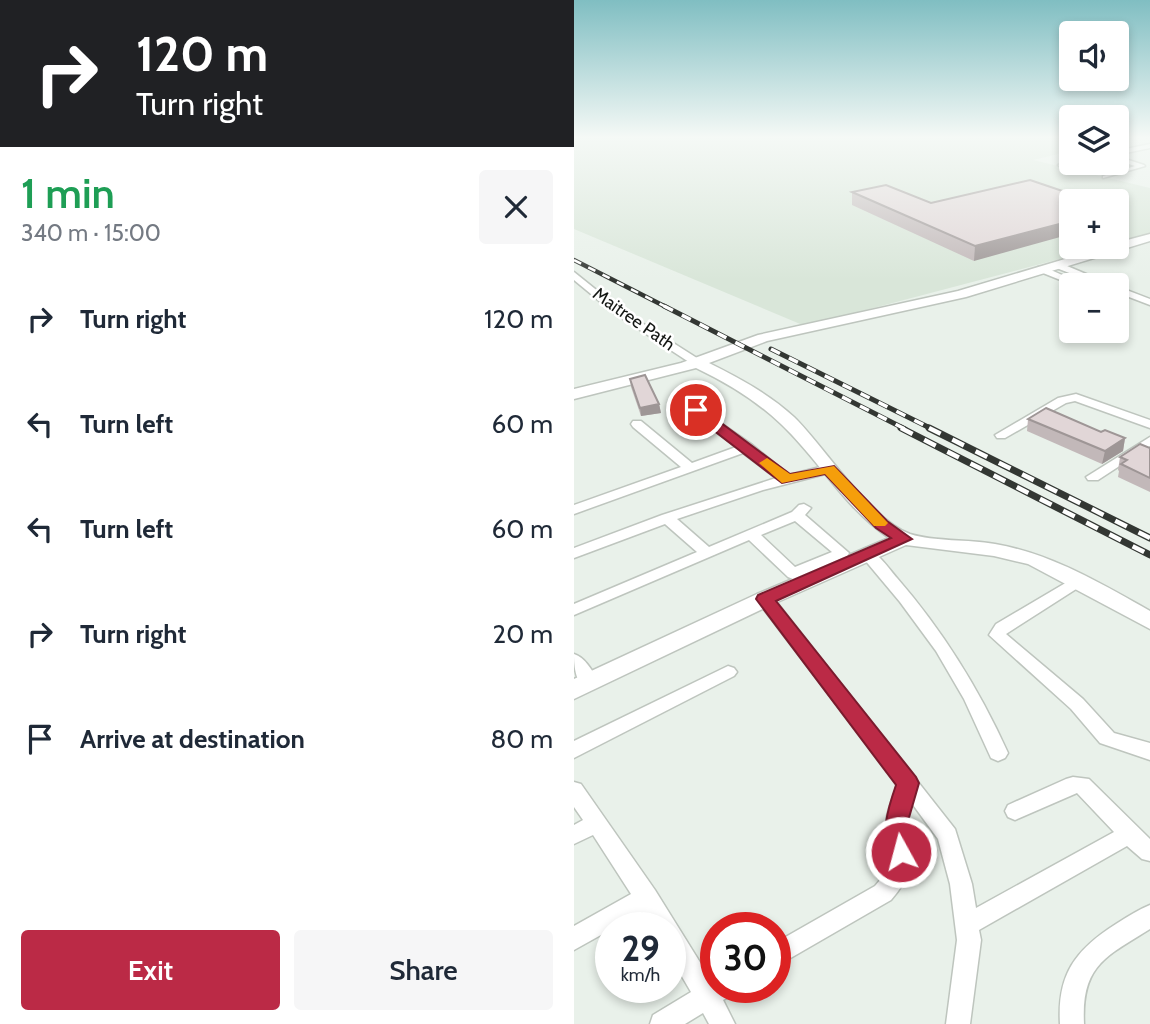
<!DOCTYPE html>
<meta charset="utf-8">
<style>
:root{--surface:#fff;--page:#f6f6f7;--text:#1f2937;--muted:#747a83;--accent:#bb2a46}
body{margin:0;font-family:Cabin,sans-serif;background:var(--page);color:var(--text);height:100vh;display:flex;flex-direction:column;font-size:26px;white-space:nowrap}
*{box-sizing:border-box;margin:0}
p{font-size:23px;color:var(--muted)}
.icon{flex:none;width:38px;height:38px;fill:none;stroke:currentColor;stroke-width:2;stroke-linecap:round;stroke-linejoin:round}
.map{position:relative;flex:1;overflow:hidden}
.side{display:flex;flex-direction:column;background:var(--surface);width:574px}
.side>*{flex:none}
.hud{background:#202124;color:#fff;overflow:hidden}
.fabs{position:absolute;left:485px;top:21px;display:grid;gap:14px}
.fabs a{display:grid;place-items:center;width:70px;height:70px;border-radius:7px;background:var(--surface);box-shadow:0 4px 10px #0003;font-size:35px}
.speed{position:absolute;left:21px;top:912px;display:flex;gap:14px;font-size:35px;font-weight:700;text-align:center}
.speed>*{display:grid;place-content:center;width:91px;height:91px;border-radius:50%;background:var(--surface);box-shadow:0 4px 10px #0003;line-height:1}
.speed small{font-size:18px;font-weight:400}
.speed .limit{border:10px solid #d22;background:#fff;color:#111}
.pin{position:absolute;display:grid;place-items:center;width:60px;height:60px;color:#fff;margin:-30px;border:4px solid #fff;border-radius:50%;box-shadow:0 2px 7px #0007}
.me{position:absolute;width:77px;margin:-38px;rotate:353deg;stroke-linejoin:round;filter:drop-shadow(0 0 5px #0008)}
.turn{display:flex;align-items:center;gap:24px;height:147px;padding:0 21px;font-size:32px}
.turn .icon{width:91px;height:91px;stroke-width:2.5}
.turn b{display:block;font-size:49px;line-height:60px}
.round{display:grid;place-items:center;flex:none;width:74px;height:74px;border-radius:7px;background:var(--page)}
.headline{display:flex;align-items:center;justify-content:space-between;height:119px;padding:0 21px}
h1{font-size:42px;font-weight:600;line-height:52px;color:#1e9e55}
.primary-button{display:flex;gap:14px;margin-top:auto;padding:14px 21px}
.primary-button a{flex:1;height:80px;border-radius:7px;background:var(--accent);color:#fff;font-size:28px;font-weight:600;line-height:80px;text-align:center}
.primary-button a+a{background:var(--page);color:var(--text)}
ul{padding:0;list-style:none}
li{display:flex;align-items:center;gap:21px;height:105px;padding:0 21px}
li div{flex:1}
li b{display:block;font-size:26px}
li em{font-style:normal}
main{display:flex;flex:1;min-height:0}
.map>svg:first-child{display:block}
</style>
<main>
<section class="side">
<div class="hud">
<div class="turn"><svg class="icon" aria-label="right" viewBox="0 0 24 24"><path d="M7 20v-9h11M14 6l5 5-5 5"/></svg><div><b>120 m</b>Turn right</div></div>
</div>
<div class="headline"><div><h1>1 min</h1><p>340 m · 15:00</p></div><a class="round"><svg class="icon" aria-label="close" viewBox="0 0 24 24"><path d="M6 6l12 12M18 6L6 18"/></svg></a></div>
<ul>
<li><svg class="icon" aria-label="right" viewBox="0 0 24 24"><path d="M7 20v-9h11M14 6l5 5-5 5"/></svg><div><b>Turn right</b></div><em>120 m</em></li>
<li><svg class="icon" aria-label="left" viewBox="0 0 24 24"><path d="M17 20v-9H6M10 6l-5 5 5 5"/></svg><div><b>Turn left</b></div><em>60 m</em></li>
<li><svg class="icon" aria-label="left" viewBox="0 0 24 24"><path d="M17 20v-9H6M10 6l-5 5 5 5"/></svg><div><b>Turn left</b></div><em>60 m</em></li>
<li><svg class="icon" aria-label="right" viewBox="0 0 24 24"><path d="M7 20v-9h11M14 6l5 5-5 5"/></svg><div><b>Turn right</b></div><em>20 m</em></li>
<li><svg class="icon" aria-label="arrive" viewBox="0 0 24 24"><path d="M6 21V4h12l-3 4 3 4H6"/></svg><div><b>Arrive at destination</b></div><em>80 m</em></li>
</ul>
<div class="primary-button"><a>Exit</a><a>Share</a></div>
</section>
<div class="map">
<svg width="576" height="1024" viewBox="0 0 576 1024">
<rect width="100%" height="100%" fill="#e9f1ea"/>
<polygon fill="#d9e6d9" points="0,136 477,136 497,141 497,151 459,160 576,188 576,235 543,244 542,201 497,201 497,247 531,247 231,326 0,229"/>
<g fill="none" stroke-linecap="round" stroke-linejoin="round">
<g stroke="#bec5be" stroke-width="3">
<g id="minor">
<polygon points="576,144 576,148 542,155 542,151"/>
<polygon points="542,156 570,165 571,166 529,178 529,176 561,166 542,160"/>
<polygon points="497,161 501,163 487,167 484,165"/>
<polygon points="480,263 486,263 538,285 526,285 480,267"/>
<polygon points="464,267 470,267 511,285 499,285 464,271"/>
<polygon points="0,272 46,309 126,360 126,364 118,364 40,313 0,280"/>
<polygon points="542,286 576,299 576,305 542,292"/>
<polygon points="502,394 576,420 576,428 501,401 492,403 431,438 423,438 421,435 484,398"/>
<path d="M122,406L177,444L215,475L254,465L261,469L259,472L189,490L103,519L135,547L218,512L225,505L230,504L237,508L231,515L275,553L273,556L219,579L214,577L175,540L0,615V604L123,552L91,524L0,558V548L88,515L202,478L169,453L0,514V505L107,467L59,427L57,424L59,421H67L118,463L162,447L118,413V407ZM221,521L258,552L221,567L187,535Z"/>
<polygon points="576,437 576,446 524,480 514,480 512,477"/>
<path d="M292,548C304,552 315,569 323,578C369,631 405,689 434,753L431,758L424,761L417,758L390,699L362,651L326,602L285,553Z"/>
<polygon points="505,575 513,580 510,584 432,634 509,699 540,733 576,743 576,760 526,743 497,709 415,635 422,624"/>
<path d="M191,594L197,595L381,829L398,884L402,908L540,832L503,793L441,820L434,817L431,811L434,805L492,779L499,777L515,779L576,839V861L568,859L553,846L405,930L407,940L396,1024H372L383,940L376,884L364,839L337,802C322,846 354,858 317,900L201,967V943L301,886C326,859 310,853 312,823C313,809 319,797 324,785L185,603L183,599L185,595Z"/>
<path d="M0,654C11,657 19,672 25,682L22,687C2,693 0,668 0,654Z"/>
<polygon points="154,666 160,668 163,672 160,676 0,758 0,741"/>
<polygon points="0,782 7,784 81,890 137,980 142,978 142,987 160,987 157,996 149,1000 161,1024 135,1024 129,1013 111,1024 76,1024 79,1015 117,992 96,956 96,928 79,928 68,912 0,950 0,926 57,894 19,835 0,844 0,825 9,820 0,807"/>
<path d="M576,905V929C531,957 507,966 510,1024H486C483,975 501,950 542,924C553,917 564,910 576,905Z"/>
</g>
</g>
<g stroke="#bec5be" stroke-width="3">
<path id="tertiary" d="M576,234V241L392,297L193,341L135,363C165,378 195,394 220,417C251,447 295,519 336,534C361,542 394,539 421,544C478,554 526,583 576,611V629L454,564L420,556L332,545L199,604L0,699V679L183,594L315,538C268,505 247,462 207,424C182,400 153,383 122,368L0,399V389L107,363L184,335L384,291L531,247H542V243Z"/>
</g>
<use href="#minor" fill="#fff" fill-rule="evenodd"/>
<use href="#tertiary" fill="#fff" fill-rule="evenodd"/>
<g stroke="#333733" stroke-width="4.5">
<polyline id="rail-far2" points="0,260 94,308"/>
</g>
<g stroke="#333733" stroke-width="5">
<g id="rail-far1">
<polyline points="90,306 331,429"/>
<polyline points="197,349 358,429"/>
</g>
</g>
<g stroke="#333733" stroke-width="7">
<g id="rail">
<polyline points="327,428 576,555"/>
<polyline points="355,428 576,538"/>
</g>
</g>
<use href="#rail-far2" stroke="#fff" stroke-width="2.5" stroke-dasharray="8" stroke-linecap="butt"/>
<use href="#rail-far1" stroke="#fff" stroke-width="3.5" stroke-dasharray="10" stroke-linecap="butt"/>
<use href="#rail" stroke="#fff" stroke-width="4.5" stroke-dasharray="13" stroke-linecap="butt"/>
</g>
<g fill="#c2b8b9">
<polygon points="456,180 400,261 278,205 278,192 357,203"/>
<polygon points="56,379 85,404 87,413 67,416 57,387"/>
<polygon points="454,419 551,438 549,451 528,464 453,431"/>
<polygon points="576,448 576,492 544,477 545,471 544,470 546,457"/>
</g>
<g fill="#9e9696">
<polygon points="497,221 497,234 400,261 401,246"/>
<polygon points="85,404 87,413 67,416 66,408"/>
<polygon points="551,438 549,451 528,464 531,451"/>
</g>
<g fill="#e1d6d7" stroke="#9e9696" stroke-width="2">
<polygon points="456,180 518,201 497,201 497,221 401,246 278,192 312,185 357,203"/>
<polygon points="71,375 85,404 66,408 56,379"/>
<polygon points="472,408 527,432 531,430 551,438 531,451 454,419"/>
<polygon points="566,444 576,448 576,478 547,464 553,460 546,457"/>
</g>
<linearGradient id="sky" x2="0" y2="1"><stop stop-color="#80bec2"/><stop offset="0.49" stop-color="#f5f9f6"/><stop offset="1" stop-color="#f5f9f6" stop-opacity="0"/></linearGradient>
<rect width="576" height="280" fill="url(#sky)"/>
<path fill="#bb2a46" stroke="#7a1b2e" stroke-width="2" d="M117,408H127L216,474L260,466L313,521L338,539L202,601L342,777L345,783L334,821L339,852L335,860L327,863L318,860C306,833 313,811 322,785L182,599L184,595L317,538L302,528L251,474L208,483L117,413Z"/>
<polygon fill="#f59e0b" points="193,458 216,474 260,466 314,523 311,526 300,526 251,474 208,483 185,463"/>
<g text-anchor="middle" stroke-width="5" stroke-linejoin="round" paint-order="stroke">
<g font-size="18" fill="#151815" stroke="#fff">
<text transform="translate(60 319) rotate(35)" y="6">Maitree Path</text>
</g>
</g>
</svg>
<div class="fabs">
<a><svg class="icon" aria-label="sound" viewBox="0 0 24 24"><path d="M4 9h4l5-4v14l-5-4H4zM17 9q2 3 0 6"/></svg></a>
<a><svg class="icon" aria-label="layers" viewBox="0 0 24 24"><path d="M12 4l9 5-9 5-9-5zM3 14l9 5 9-5"/></svg></a>
<a>+</a>
<a>−</a>
</div>
<div class="speed"><div>29<small>km/h</small></div><div class="limit">30</div></div>
<div class="pin" style="left:122px;top:410px;background:#d93025"><svg class="icon" aria-label="arrive" viewBox="0 0 24 24"><path d="M6 21V4h12l-3 4 3 4H6"/></svg></div>
<svg class="me" style="left:327px;top:852px" viewBox="-20 -20 40 40"><circle r="17" fill="#bb2a46" stroke="#fff" stroke-width="3"/><path d="M0-11L8 9 0 5-8 9z" fill="#fff"/></svg>
</div>
</main>
